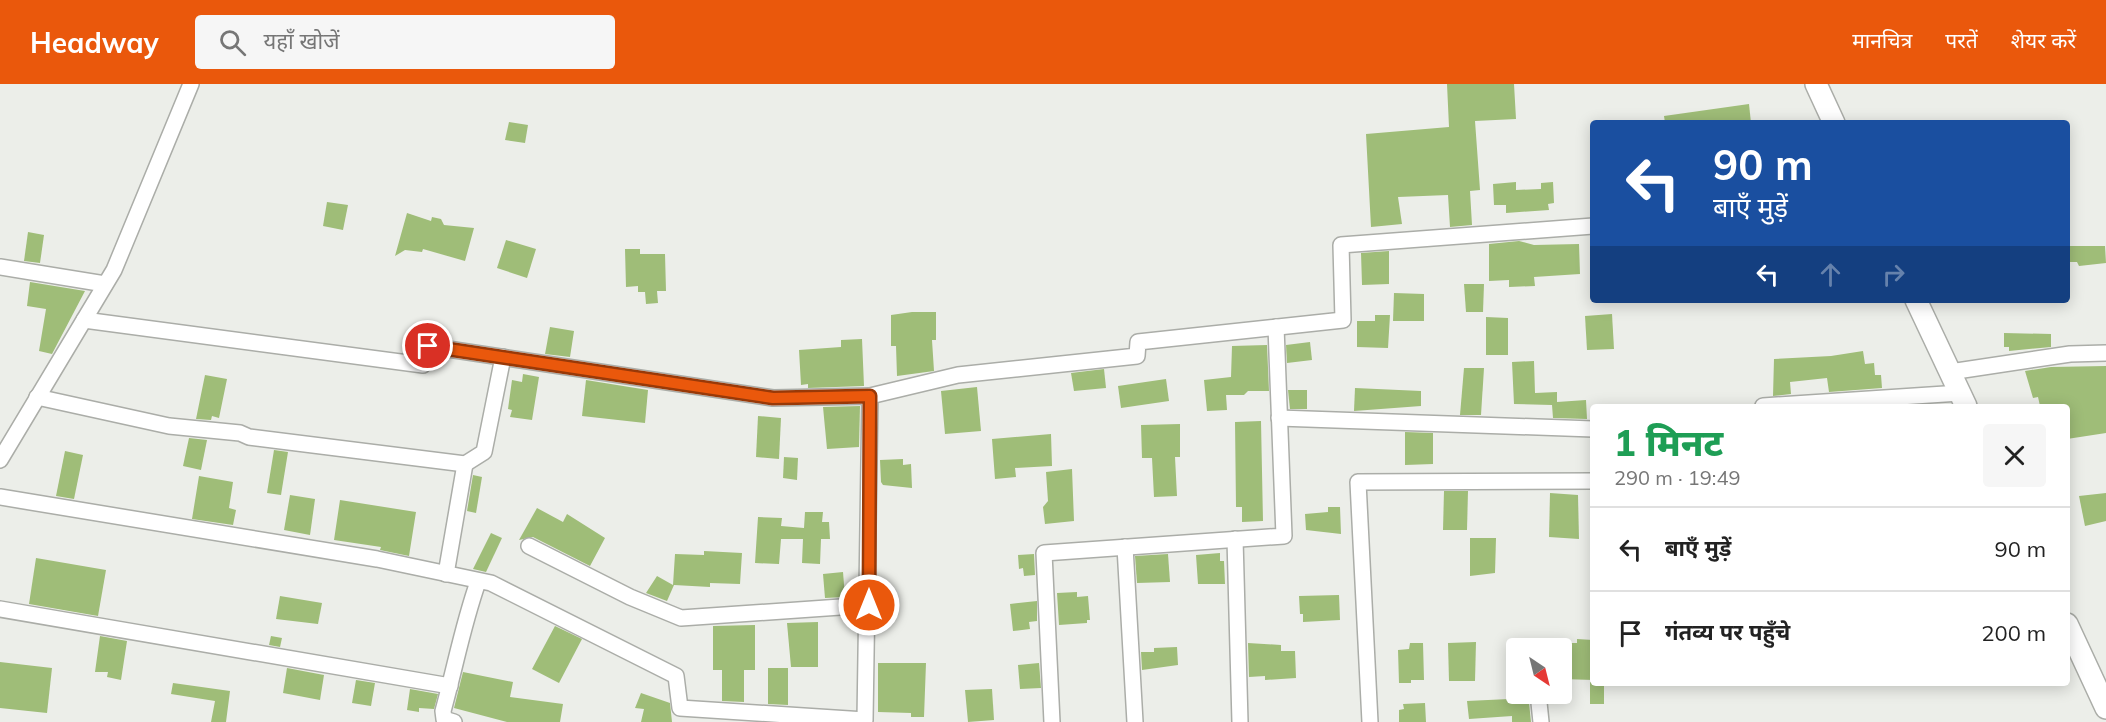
<!DOCTYPE html>
<html lang="hi">
<meta charset="utf-8">
<style>
:root{--surface:#fff;--page:#f6f6f6;--text:#222;--muted:#767676;--line:#e0e0e0;--accent:#ea580c}
body{margin:0;font-family:Mulish,"Noto Sans Devanagari",sans-serif;background:var(--page);color:var(--text);height:100vh;display:flex;flex-direction:column;font-size:22px;white-space:nowrap}
*{box-sizing:border-box;margin:0}
p{font-size:20px;color:var(--muted)}
.icon{flex:none;width:33px;height:33px;fill:none;stroke:currentColor;stroke-width:2;stroke-linecap:round;stroke-linejoin:round}
.map{position:relative;flex:1;overflow:hidden}
.side{position:absolute;left:1590px;top:320px;width:480px;height:282px;display:flex;flex-direction:column;background:var(--surface);border-radius:6px;box-shadow:0 3px 15px #0003}
.side>*{flex:none}
.banner{position:absolute;left:1590px;top:36px;width:480px;height:183px;border-radius:6px;box-shadow:0 3px 15px #0003;background:#1a4fa0;color:#fff;overflow:hidden}
.needle{width:39px;rotate:145deg}
.fabs{position:absolute;left:1506px;top:554px;display:grid;gap:12px}
.fabs a{display:grid;place-items:center;width:66px;height:66px;border-radius:6px;background:var(--surface);box-shadow:0 3px 15px #0003;font-size:30px}
.pin{position:absolute;display:grid;place-items:center;width:51px;height:51px;color:#fff;margin:-26px;border:3px solid #fff;border-radius:50%;box-shadow:0 2px 6px #0007}
.me{position:absolute;width:66px;margin:-33px;rotate:0deg;stroke-linejoin:round;filter:drop-shadow(0 0 4px #0008)}
.turn{display:flex;align-items:center;gap:21px;height:126px;padding:0 24px;font-size:27px}
.turn .icon{width:78px;height:78px;stroke-width:2.5}
.turn b{display:block;font-size:42px;line-height:51px}
.lanes{display:flex;align-items:center;height:57px;padding:0 24px;background:#0003;justify-content:center;gap:30px;direction:ltr}
.lanes .off{opacity:.35}
.round{display:grid;place-items:center;flex:none;width:63px;height:63px;border-radius:6px;background:var(--page)}
.summary{display:flex;align-items:center;justify-content:space-between;height:102px;padding:0 24px}
h1{font-size:36px;font-weight:800;line-height:45px;color:#1e9e55}
ul{padding:0;list-style:none}
li{display:flex;align-items:center;gap:18px;height:84px;padding:0 24px;border-top:2px solid var(--line)}
li div{flex:1}
li b{display:block;font-size:22px}
li em{font-style:normal}
header{display:flex;align-items:center;gap:36px;box-sizing:border-box;height:84px;padding:0 30px;background:var(--accent);color:#fff}
header strong{font-size:28px}
nav{display:flex;gap:33px;margin-inline-start:auto;font-size:21px}
.search{width:420px;height:54px;background:var(--page);display:flex;align-items:center;gap:15px;box-sizing:border-box;padding:0 21px;border-radius:6px;color:var(--muted);font-size:22px}
.map>svg:first-child{display:block}
</style>
<header>
<strong>Headway</strong>
<div class="search"><svg class="icon" aria-label="search" viewBox="0 0 24 24"><circle cx="10" cy="10" r="6"/><path d="M15 15l6 6"/></svg>यहाँ खोजें</div>
<nav><a>मानचित्र</a><a>परतें</a><a>शेयर करें</a></nav>
</header>
<div class="map">
<svg width="2106" height="638" viewBox="0 0 2106 638">
<rect width="100%" height="100%" fill="#eceee9"/>
<g fill="#9fbd78">
<polygon points="1447,0 1514,0 1516,35 1475,37 1480,106 1470,107 1472,141 1450,143 1448,111 1398,113 1402,140 1371,143 1366,50 1449,43"/>
<polygon points="1749,20 1751,39 1665,39 1664,32"/>
<polygon points="509,38 528,41 525,59 505,56"/>
<polygon points="1516,98 1516,106 1541,105 1541,99 1553,98 1554,119 1548,120 1549,126 1506,129 1506,121 1494,121 1493,100"/>
<polygon points="327,118 348,121 343,146 323,142"/>
<polygon points="407,129 431,137 432,133 441,135 444,141 474,144 465,177 423,165 422,168 405,166 395,172"/>
<polygon points="28,148 44,151 40,179 24,177"/>
<polygon points="506,156 536,165 527,194 497,184"/>
<polygon points="1519,157 1534,161 1579,160 1580,190 1534,193 1535,202 1509,203 1509,196 1489,197 1489,160"/>
<polygon points="2067,162 2105,162 2106,179 2079,182 2077,178 2070,178 2067,174"/>
<polygon points="625,165 640,165 640,170 665,170 666,207 657,207 658,219 646,220 645,208 638,208 638,202 626,203"/>
<polygon points="1389,167 1389,200 1362,201 1361,169"/>
<polygon points="30,198 85,207 52,270 39,267 46,225 27,222"/>
<polygon points="1464,200 1484,200 1483,228 1466,228"/>
<polygon points="1394,209 1424,210 1424,237 1393,237"/>
<polygon points="912,228 936,228 936,256 932,256 934,287 897,292 896,262 891,262 891,231"/>
<polygon points="1612,230 1614,265 1587,266 1585,232"/>
<polygon points="1375,231 1390,231 1388,264 1357,263 1357,237 1375,237"/>
<polygon points="1486,233 1508,234 1508,271 1486,271"/>
<polygon points="550,243 574,247 570,273 545,270"/>
<polygon points="2004,249 2051,250 2051,263 2009,267 2009,263 2004,263"/>
<polygon points="862,255 864,302 808,304 808,300 801,301 799,266 841,263 841,256"/>
<polygon points="1310,258 1312,276 1287,279 1286,261"/>
<polygon points="1267,261 1269,307 1248,307 1244,311 1226,311 1227,326 1207,327 1204,296 1231,293 1232,262"/>
<polygon points="1863,267 1865,280 1874,279 1875,291 1881,291 1882,304 1829,308 1827,294 1790,298 1791,310 1773,312 1774,275 1831,272"/>
<polygon points="1534,277 1535,309 1557,308 1557,318 1586,316 1587,335 1553,334 1552,321 1514,320 1512,278"/>
<polygon points="2106,282 2106,349 2067,355 2067,322 2040,322 2038,313 2033,314 2025,287 2051,283"/>
<polygon points="1464,284 1484,284 1481,331 1460,331"/>
<polygon points="1104,285 1106,304 1074,307 1071,289"/>
<polygon points="523,290 539,293 532,336 510,333 512,326 508,325 512,296 522,298"/>
<polygon points="205,291 227,295 219,334 212,332 211,336 196,335"/>
<polygon points="1166,295 1169,317 1121,324 1118,302"/>
<polygon points="586,296 648,306 645,339 582,332"/>
<polygon points="977,303 981,347 945,350 941,307"/>
<polygon points="1355,304 1421,307 1421,322 1354,327"/>
<polygon points="1288,306 1307,306 1307,325 1290,325"/>
<polygon points="860,322 859,363 827,365 823,323"/>
<polygon points="758,332 781,334 779,375 756,373"/>
<polygon points="1261,337 1263,437 1242,438 1242,423 1236,423 1235,338"/>
<polygon points="1180,340 1180,373 1175,373 1177,412 1154,413 1152,374 1142,374 1141,341"/>
<polygon points="1405,348 1433,349 1433,380 1405,381"/>
<polygon points="1051,350 1052,382 1015,384 1016,393 995,395 992,355"/>
<polygon points="189,354 207,356 201,386 183,382"/>
<polygon points="274,366 288,368 281,411 267,409"/>
<polygon points="65,367 83,371 74,415 56,412"/>
<polygon points="784,373 798,374 797,396 783,394"/>
<polygon points="903,375 903,381 911,380 912,404 883,401 881,398 880,376"/>
<polygon points="1072,385 1074,437 1045,440 1043,423 1048,417 1046,388"/>
<polygon points="473,391 482,393 476,429 467,427"/>
<polygon points="199,392 233,398 229,424 236,426 233,441 192,435"/>
<polygon points="1444,407 1468,407 1467,446 1443,446"/>
<polygon points="1550,409 1578,411 1579,455 1549,453"/>
<polygon points="2106,409 2106,437 2085,442 2079,412"/>
<polygon points="290,411 315,415 310,451 284,446"/>
<polygon points="340,416 416,428 409,472 380,466 381,463 334,456"/>
<polygon points="1328,423 1340,423 1341,450 1306,446 1305,430 1328,428"/>
<polygon points="537,424 563,438 567,430 605,454 590,482 533,453 519,456"/>
<polygon points="805,428 823,428 822,438 829,438 830,455 821,455 820,480 802,479 803,455 781,455 779,480 755,479 758,433 782,434 781,442 804,444"/>
<polygon points="491,449 502,454 486,488 473,485"/>
<polygon points="1470,454 1496,454 1495,489 1470,492"/>
<polygon points="704,467 742,469 740,500 710,499 710,503 674,501 667,517 646,509 657,492 673,501 675,470 704,471"/>
<polygon points="1220,469 1220,477 1224,477 1225,500 1198,500 1196,471"/>
<polygon points="1034,470 1035,491 1024,492 1023,484 1019,485 1018,471"/>
<polygon points="1168,470 1170,498 1137,499 1135,472"/>
<polygon points="36,474 106,486 98,532 29,520"/>
<polygon points="843,488 845,513 825,514 823,490"/>
<polygon points="1077,508 1077,513 1088,512 1090,536 1087,536 1087,539 1059,541 1057,509"/>
<polygon points="1339,511 1340,536 1303,538 1303,530 1300,530 1299,512"/>
<polygon points="280,512 322,519 318,540 276,535"/>
<polygon points="1037,517 1037,537 1029,538 1030,545 1013,547 1010,520"/>
<polygon points="818,538 818,583 791,583 787,539"/>
<polygon points="755,541 755,586 744,586 744,618 722,617 722,586 713,586 713,542"/>
<polygon points="555,542 582,555 559,599 532,585"/>
<polygon points="100,552 127,557 121,596 107,593 108,588 95,588"/>
<polygon points="271,552 282,554 280,563 269,561"/>
<polygon points="1577,555 1593,556 1593,596 1562,595 1562,559 1577,559"/>
<polygon points="1476,558 1475,597 1449,597 1448,559"/>
<polygon points="1248,559 1281,561 1281,567 1295,567 1296,594 1265,596 1265,592 1249,593"/>
<polygon points="1410,559 1423,559 1424,596 1411,596 1411,599 1399,599 1398,566 1409,565"/>
<polygon points="1177,563 1178,581 1142,586 1141,568 1154,568 1154,564"/>
<polygon points="0,578 52,584 47,629 0,624"/>
<polygon points="878,579 926,579 924,633 911,633 911,629 878,628"/>
<polygon points="1039,579 1041,604 1020,605 1018,581"/>
<polygon points="287,584 324,591 320,616 283,609"/>
<polygon points="768,584 788,584 788,621 768,620"/>
<polygon points="463,588 513,598 510,613 563,620 560,638 507,638 454,624"/>
<polygon points="356,596 375,599 371,622 352,619"/>
<rect x="1590" y="598" width="14" height="22"/>
<polygon points="173,599 230,607 226,638 211,638 215,617 171,610"/>
<polygon points="410,605 438,610 434,625 419,624 419,628 407,626"/>
<polygon points="992,605 994,636 968,638 965,606"/>
<polygon points="641,609 670,619 672,638 641,638 644,625 635,624"/>
<polygon points="1528,609 1531,638 1512,638 1512,632 1469,635 1467,617 1509,615 1509,610"/>
<polygon points="1425,619 1426,638 1399,638 1399,626 1404,625 1403,620"/>
</g>
<g fill="none" stroke-linecap="round" stroke-linejoin="round">
<g stroke="#abada8" stroke-width="18">
<g id="street">
<polyline points="0,183 105,200"/>
<polyline points="84,236 423,281 428,262 773,314 870,312"/>
<polyline points="1950,288 2070,270 2106,269"/>
<polyline points="37,313 169,342 240,349 249,353 465,380 484,368 503,273"/>
<polyline points="1763,322 1960,309"/>
<polyline points="1279,334 1593,345"/>
<polyline points="0,376 114,186 191,0"/>
<polyline points="0,413 377,475 491,499 676,592 680,624 865,636 870,312 958,291 1137,272 1138,258 1343,236 1341,161 1593,142"/>
<polyline points="1235,455 1240,638"/>
<polyline points="529,462 630,513 681,534 869,521"/>
<polyline points="1125,463 1135,638"/>
<polyline points="446,490 465,380"/>
<polyline points="0,525 450,602"/>
<polyline points="1538,609 1541,638"/>
<path d="M454,638L444,635L443,627C455,584 463,540 478,498"/>
<polyline points="1052,638 1044,469 1284,452 1276,243"/>
<polyline points="1370,638 1358,398 1593,397"/>
</g>
</g>
<g stroke="#abada8" stroke-width="24">
<g id="secondary">
<polyline points="1816,0 1834,39"/>
<polyline points="1916,216 1966,322"/>
<polyline points="2067,540 2106,624"/>
</g>
</g>
<use href="#street" stroke="#fff" stroke-width="15"/>
<use href="#secondary" stroke="#fff" stroke-width="21"/>
</g>
<g fill="none" stroke-linecap="round" stroke-linejoin="round">
<g stroke="#983908" stroke-width="15">
<polyline id="route" points="428,262 773,314 870,312 869,521"/>
</g>
<use href="#route" stroke="#ea580c" stroke-width="10"/>
</g>
</svg>
<div class="fabs">
<a><svg class="needle" viewBox="-14 -14 28 28"><path d="M0-13l5 13h-10z" fill="#e53935"/><path d="M0 13l5-13h-10z" fill="#767676"/></svg></a>
</div>
<div class="pin" style="left:428px;top:262px;background:#d93025"><svg class="icon" aria-label="arrive" viewBox="0 0 24 24"><path d="M6 21V4h12l-3 4 3 4H6"/></svg></div>
<svg class="me" style="left:869px;top:521px" viewBox="-20 -20 40 40"><circle r="17" fill="#ea580c" stroke="#fff" stroke-width="3"/><path d="M0-11L8 9 0 5-8 9z" fill="#fff"/></svg>
<div class="banner">
<div class="turn"><svg class="icon" aria-label="left" viewBox="0 0 24 24"><path d="M17 20v-9H6M10 6l-5 5 5 5"/></svg><div><b>90 m</b>बाएँ मुड़ें</div></div>
<div class="lanes"><svg class="icon" aria-label="left" viewBox="0 0 24 24"><path d="M17 20v-9H6M10 6l-5 5 5 5"/></svg><svg class="icon off" aria-label="ahead" viewBox="0 0 24 24"><path d="M12 20V5M6 11l6-6 6 6"/></svg><svg class="icon off" aria-label="right" viewBox="0 0 24 24"><path d="M7 20v-9h11M14 6l5 5-5 5"/></svg></div>
</div>
<section class="side">
<div class="summary"><div><h1>1 मिनट</h1><p>290 m · 19:49</p></div><a class="round"><svg class="icon" aria-label="close" viewBox="0 0 24 24"><path d="M6 6l12 12M18 6L6 18"/></svg></a></div>
<ul>
<li><svg class="icon" aria-label="left" viewBox="0 0 24 24"><path d="M17 20v-9H6M10 6l-5 5 5 5"/></svg><div><b>बाएँ मुड़ें</b></div><em>90 m</em></li>
<li><svg class="icon" aria-label="arrive" viewBox="0 0 24 24"><path d="M6 21V4h12l-3 4 3 4H6"/></svg><div><b>गंतव्य पर पहुँचे</b></div><em>200 m</em></li>
</ul>
</section>
</div>
